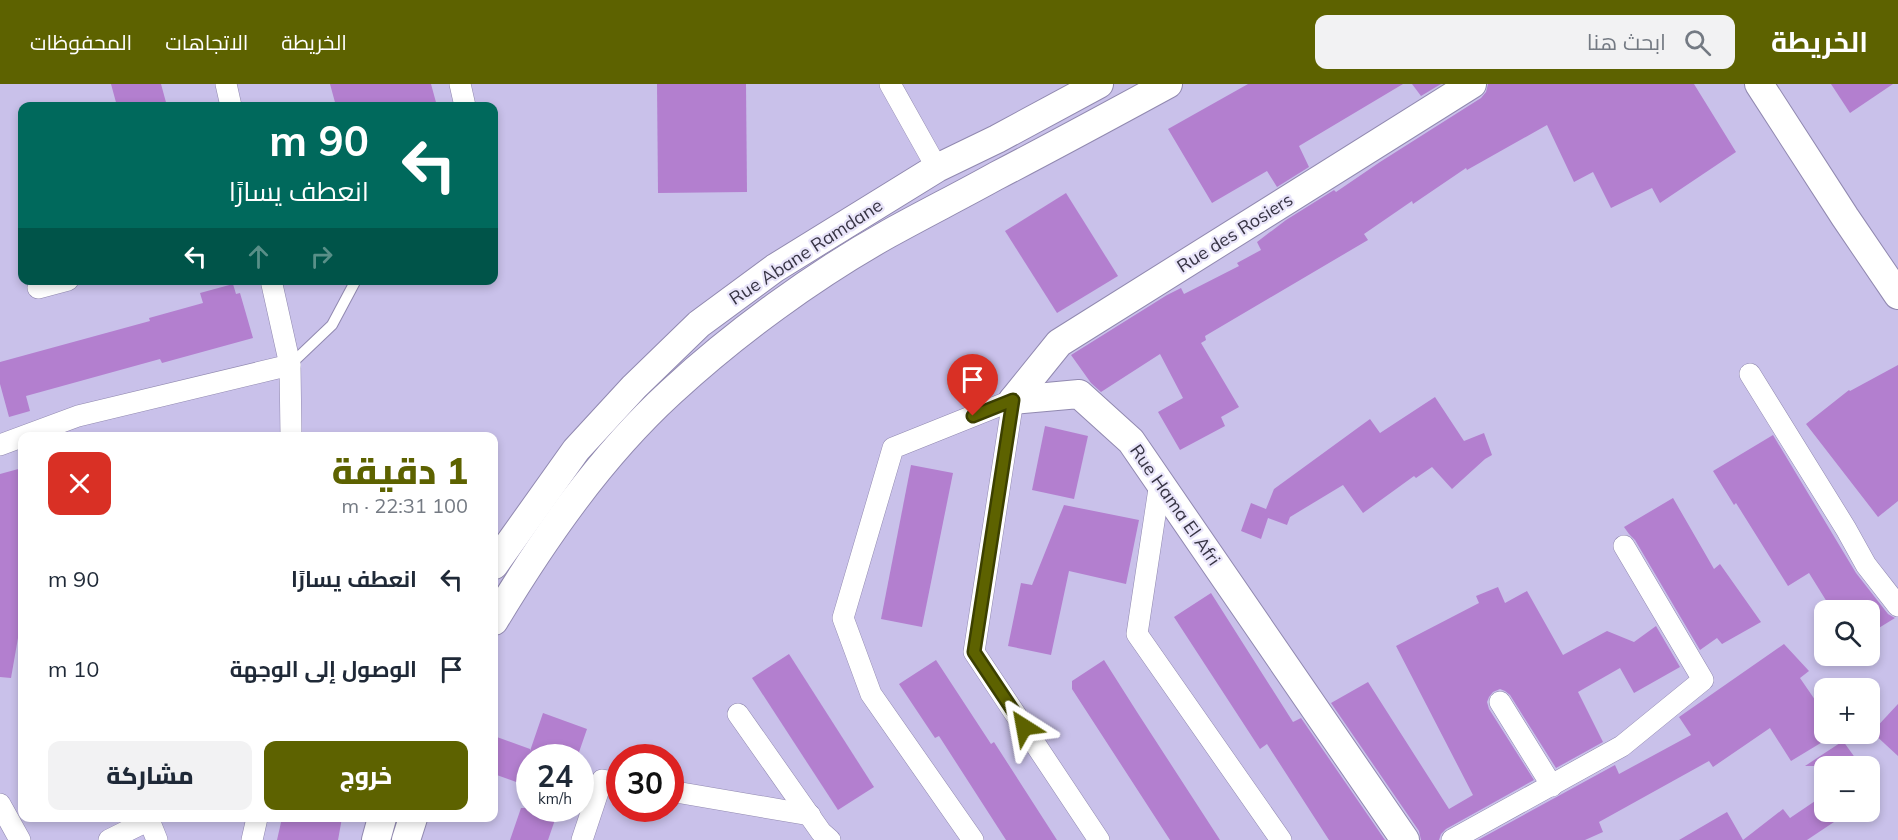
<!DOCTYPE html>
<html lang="ar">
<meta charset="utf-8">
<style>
:root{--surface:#fff;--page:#f2f2f3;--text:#1f2937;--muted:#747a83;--accent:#5d6200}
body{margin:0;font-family:Mulish,Cairo,sans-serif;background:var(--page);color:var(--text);direction:rtl;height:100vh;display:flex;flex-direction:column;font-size:22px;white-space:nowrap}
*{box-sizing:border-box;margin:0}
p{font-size:20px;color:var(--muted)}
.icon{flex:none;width:33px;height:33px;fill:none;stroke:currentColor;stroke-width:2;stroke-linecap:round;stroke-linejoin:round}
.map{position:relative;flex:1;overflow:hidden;direction:ltr}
.side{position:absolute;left:18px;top:348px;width:480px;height:390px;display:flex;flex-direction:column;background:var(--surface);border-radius:12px;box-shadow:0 3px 9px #0003;direction:rtl}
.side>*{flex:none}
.banner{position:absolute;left:18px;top:18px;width:480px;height:183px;border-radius:12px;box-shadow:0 3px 9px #0003;direction:rtl;background:#00695c;color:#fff;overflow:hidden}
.buttons{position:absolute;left:1814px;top:516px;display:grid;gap:12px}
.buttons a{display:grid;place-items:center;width:66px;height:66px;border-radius:12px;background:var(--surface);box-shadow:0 3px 9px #0003;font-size:30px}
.speed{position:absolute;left:516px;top:660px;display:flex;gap:12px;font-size:30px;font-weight:700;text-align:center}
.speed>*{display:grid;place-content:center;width:78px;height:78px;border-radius:50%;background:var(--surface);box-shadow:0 3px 9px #0003;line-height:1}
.speed small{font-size:15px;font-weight:400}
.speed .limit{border:9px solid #d22;background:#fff;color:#111}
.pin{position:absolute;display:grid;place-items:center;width:51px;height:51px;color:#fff;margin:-62px -26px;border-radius:50% 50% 50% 0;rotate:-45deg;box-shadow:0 0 6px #0007}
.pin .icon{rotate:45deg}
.me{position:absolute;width:66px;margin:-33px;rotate:326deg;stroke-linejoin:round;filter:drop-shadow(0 0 4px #0008)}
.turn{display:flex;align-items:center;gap:21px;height:126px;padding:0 30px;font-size:27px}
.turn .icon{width:78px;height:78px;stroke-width:2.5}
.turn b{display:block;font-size:42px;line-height:51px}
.lanes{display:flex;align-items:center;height:57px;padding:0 30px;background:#0003;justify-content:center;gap:30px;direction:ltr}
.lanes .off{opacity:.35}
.round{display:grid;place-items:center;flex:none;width:63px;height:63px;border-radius:12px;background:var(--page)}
.head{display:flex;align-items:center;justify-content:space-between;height:102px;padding:0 30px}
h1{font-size:36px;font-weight:800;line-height:45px;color:var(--accent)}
.cta{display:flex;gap:12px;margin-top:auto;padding:12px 30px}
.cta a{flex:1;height:69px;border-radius:12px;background:var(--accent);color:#fff;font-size:24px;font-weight:800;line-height:69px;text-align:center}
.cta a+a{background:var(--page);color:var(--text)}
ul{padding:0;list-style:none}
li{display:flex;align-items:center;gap:18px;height:90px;padding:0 30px}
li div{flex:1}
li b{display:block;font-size:22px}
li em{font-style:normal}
header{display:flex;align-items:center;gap:36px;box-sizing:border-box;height:84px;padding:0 30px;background:var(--accent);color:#fff}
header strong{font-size:28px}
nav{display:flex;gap:33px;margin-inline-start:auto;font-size:21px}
.search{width:420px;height:54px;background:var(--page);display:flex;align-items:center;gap:15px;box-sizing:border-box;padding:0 21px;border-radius:12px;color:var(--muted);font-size:22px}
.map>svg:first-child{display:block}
</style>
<header>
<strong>الخريطة</strong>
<div class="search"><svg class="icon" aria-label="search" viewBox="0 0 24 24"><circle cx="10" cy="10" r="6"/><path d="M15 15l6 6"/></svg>ابحث هنا</div>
<nav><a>الخريطة</a><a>الاتجاهات</a><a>المحفوظات</a></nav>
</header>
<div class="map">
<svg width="1898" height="756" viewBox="0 0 1898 756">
<rect width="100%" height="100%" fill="#c9c1ea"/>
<g fill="#b37fcf">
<polygon points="111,0 161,0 167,22 117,22"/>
<polygon points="330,0 431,0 437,22 336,22"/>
<polygon points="657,0 746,0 747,108 658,109"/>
<polygon points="1248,0 1403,0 1299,62 1309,83 1277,103 1267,87 1212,119 1168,45"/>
<polygon points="1412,0 1441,0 1421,12"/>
<polygon points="1488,0 1694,0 1736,68 1660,119 1652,104 1611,124 1593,88 1574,98 1547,41 1467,86 1466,84 1413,120 1412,117 1364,150 1368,156 1205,252 1206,256 1201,259 1239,323 1221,333 1225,342 1180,366 1158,328 1183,314 1160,270 1101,308 1091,299 1071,271 1167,211 1181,204 1184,210 1239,182 1237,179 1261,166 1257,158 1286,136 1334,106 1336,108 1380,78 1481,14 1486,8"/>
<polygon points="1831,0 1893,0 1850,29"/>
<polygon points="1066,109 1118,192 1057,229 1005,147"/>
<polygon points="233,200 236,210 240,209 253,254 162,279 160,275 26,312 30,327 9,333 0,300 0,278 150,237 149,234 203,219 200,209"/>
<polygon points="1898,281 1898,417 1878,433 1806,340 1849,306 1850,307"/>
<polygon points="1435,313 1464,357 1484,349 1492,371 1485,375 1452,405 1432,383 1416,394 1414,392 1363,429 1343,401 1290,433 1287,441 1268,434 1261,455 1241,447 1251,419 1266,425 1274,405 1370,335 1380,349"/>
<polygon points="1045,342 1088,352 1074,415 1032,406"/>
<polygon points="1773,351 1856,489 1888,530 1895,534 1869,550 1869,526 1832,526 1809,489 1788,502 1736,419 1734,421 1713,387"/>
<polygon points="911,381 953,389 922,543 881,535"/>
<polygon points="22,384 22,531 11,594 0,593 0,390"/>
<polygon points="1673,414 1714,485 1720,480 1761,538 1722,560 1717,554 1700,566 1635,456 1629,450 1624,443"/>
<polygon points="1064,421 1139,436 1126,500 1069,487 1051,571 1008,562 1021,499 1032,501"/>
<polygon points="1498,503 1505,519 1527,507 1563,571 1607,547 1634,558 1656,542 1680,583 1634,609 1620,584 1578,608 1603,658 1556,684 1510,611 1505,607 1500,605 1493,608 1489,613 1487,618 1489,625 1534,696 1446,745 1441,750 1439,756 1421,756 1419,747 1331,619 1368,598 1449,725 1473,711 1396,562 1479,519 1476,512"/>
<polygon points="1211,509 1293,638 1301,634 1385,756 1329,756 1267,660 1260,665 1174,533"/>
<polygon points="1784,560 1809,587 1800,594 1824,629 1824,657 1791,677 1770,644 1713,683 1709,677 1599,738 1603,748 1585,756 1478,756 1615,681 1619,690 1691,651 1679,633"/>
<polygon points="789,570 874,703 838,726 752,594"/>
<polygon points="936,576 991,660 994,658 1057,756 1006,756 939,652 935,654 899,600"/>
<polygon points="1104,576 1137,628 1220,756 1170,756 1072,605 1072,597"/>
<polygon points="1898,620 1898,672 1872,648"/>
<polygon points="543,629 587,645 577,674 530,674 530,703 494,690 494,652 530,665 530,667"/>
<polygon points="1843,657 1861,682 1805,682"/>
<polygon points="1824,711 1824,728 1849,728 1807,756 1679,756 1727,728 1743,756 1783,725 1790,734"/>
<polygon points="521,724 559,724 548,756 510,756"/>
<polygon points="282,734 342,734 338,756 277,756"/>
</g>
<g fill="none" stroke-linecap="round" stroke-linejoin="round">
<g stroke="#9189b0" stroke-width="12">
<polyline id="lane" points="290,281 332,241 356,196"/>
</g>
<g stroke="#9189b0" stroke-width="22">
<g id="street">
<polyline points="226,0 231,22"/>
<polyline points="460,0 465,22"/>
<polyline points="890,0 937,84"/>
<polyline points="271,196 290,281 291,352"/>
<polyline points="38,204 68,196"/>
<polyline points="1750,290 1846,445 1866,481 1898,522"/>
<polyline points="1013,316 974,568 1099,756"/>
<polyline points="0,361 78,332 290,281"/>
<polyline points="1160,398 1137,550 1281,756"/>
<polyline points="1500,618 1552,702"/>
<polyline points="738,630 821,748 830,756"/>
<polyline points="670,707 810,731"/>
<polyline points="0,720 20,756"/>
<polyline points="109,756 149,736 157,756"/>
<polyline points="252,756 257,734"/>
<polyline points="582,756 602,696 620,699"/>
<polyline points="973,756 871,610 843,534 893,364 1013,316"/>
<polyline points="1452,756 1622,662 1703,596 1624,462"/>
</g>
</g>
<g stroke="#9189b0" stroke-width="30">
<g id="secondary">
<polyline points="1759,0 1845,133 1898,211"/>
<polyline points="1013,316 1079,310 1131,357 1405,756"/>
<polyline points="1013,316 1059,259 1472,0"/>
<polyline points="494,481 576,366 634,303 699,240 775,184 937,84 997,55 1099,0"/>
<path d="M494,537C544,454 600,373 671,308C735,249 813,192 888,150C924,130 960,112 996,92C1054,62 1111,31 1168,0"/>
<polyline points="376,756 382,734"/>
<polyline points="406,756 413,734"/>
</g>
</g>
<use href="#lane" stroke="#fff" stroke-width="10"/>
<use href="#street" stroke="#fff" stroke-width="21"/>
<use href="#secondary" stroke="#fff" stroke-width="28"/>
</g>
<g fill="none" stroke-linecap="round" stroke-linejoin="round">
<g stroke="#3c4000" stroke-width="15">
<polyline id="route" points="973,332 1013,316 974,568 1024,643"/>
</g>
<use href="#route" stroke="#5d6200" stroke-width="10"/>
</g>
<g text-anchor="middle" stroke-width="4.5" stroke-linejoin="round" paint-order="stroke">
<g font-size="18" fill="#363343" stroke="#e9e5fa">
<text transform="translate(1235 149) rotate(-32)" y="6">Rue des Rosiers</text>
<text transform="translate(806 168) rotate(-33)" y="6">Rue Abane Ramdane</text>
<text transform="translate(1175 421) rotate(55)" y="6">Rue Hama El Afri</text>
</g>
</g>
</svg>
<div class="buttons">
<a><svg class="icon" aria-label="search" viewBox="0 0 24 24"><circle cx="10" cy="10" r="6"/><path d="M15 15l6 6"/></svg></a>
<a>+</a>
<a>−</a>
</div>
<div class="speed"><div>24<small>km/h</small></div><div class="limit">30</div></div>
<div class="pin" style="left:973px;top:332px;background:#d93025"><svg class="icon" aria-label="arrive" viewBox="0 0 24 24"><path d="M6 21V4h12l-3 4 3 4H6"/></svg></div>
<svg class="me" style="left:1024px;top:643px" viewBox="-20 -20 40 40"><path d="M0-17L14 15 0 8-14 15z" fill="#5d6200" stroke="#fff" stroke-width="4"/></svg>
<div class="banner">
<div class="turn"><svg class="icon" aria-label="left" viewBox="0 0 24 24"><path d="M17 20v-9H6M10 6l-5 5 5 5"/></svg><div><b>90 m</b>انعطف يسارًا</div></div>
<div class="lanes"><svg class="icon" aria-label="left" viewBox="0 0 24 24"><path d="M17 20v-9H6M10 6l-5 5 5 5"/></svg><svg class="icon off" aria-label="ahead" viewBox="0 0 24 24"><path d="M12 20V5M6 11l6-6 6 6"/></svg><svg class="icon off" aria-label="right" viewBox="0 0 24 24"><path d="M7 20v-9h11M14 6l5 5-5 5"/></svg></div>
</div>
<section class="side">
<div class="head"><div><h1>1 دقيقة</h1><p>100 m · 22:31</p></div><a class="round" style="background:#d93025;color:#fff"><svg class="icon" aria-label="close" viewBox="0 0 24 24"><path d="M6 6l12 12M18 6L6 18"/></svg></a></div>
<ul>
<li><svg class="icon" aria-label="left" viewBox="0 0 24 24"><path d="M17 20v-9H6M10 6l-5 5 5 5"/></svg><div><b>انعطف يسارًا</b></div><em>90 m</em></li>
<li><svg class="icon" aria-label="arrive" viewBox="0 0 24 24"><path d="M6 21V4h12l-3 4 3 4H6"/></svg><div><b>الوصول إلى الوجهة</b></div><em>10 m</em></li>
</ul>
<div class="cta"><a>خروج</a><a>مشاركة</a></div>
</section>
</div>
